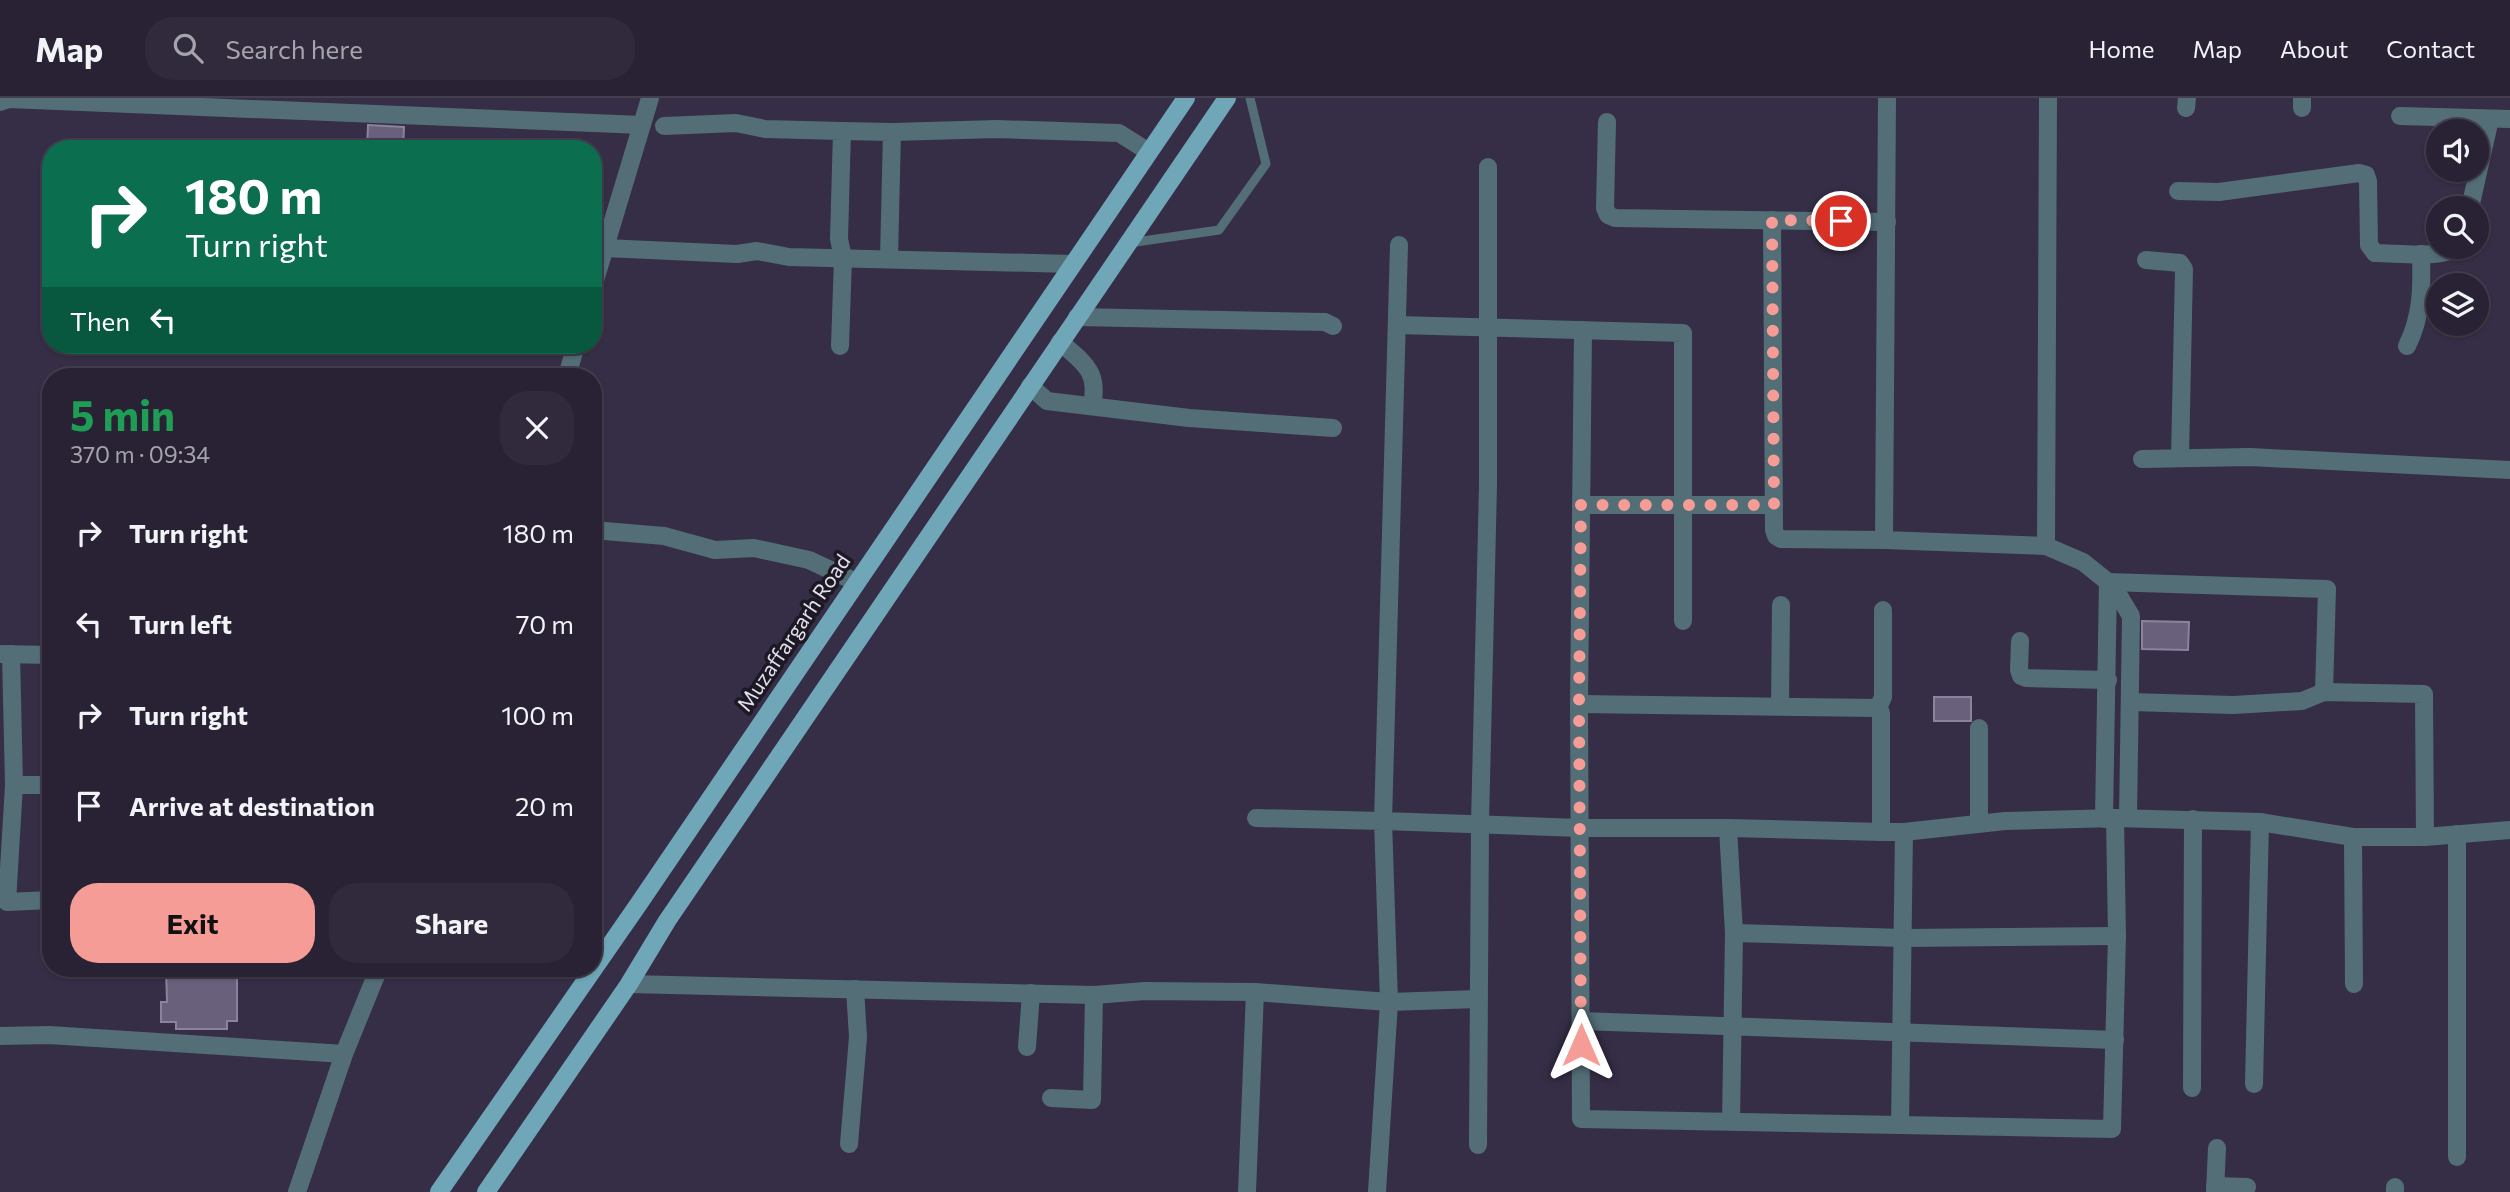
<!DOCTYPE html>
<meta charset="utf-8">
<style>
:root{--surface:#282234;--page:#302a3c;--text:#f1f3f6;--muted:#a5a4ac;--line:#443f4f;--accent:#f59c96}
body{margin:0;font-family:Commissioner,sans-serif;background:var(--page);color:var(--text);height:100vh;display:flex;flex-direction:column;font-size:26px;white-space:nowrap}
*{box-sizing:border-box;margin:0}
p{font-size:23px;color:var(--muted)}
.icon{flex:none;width:38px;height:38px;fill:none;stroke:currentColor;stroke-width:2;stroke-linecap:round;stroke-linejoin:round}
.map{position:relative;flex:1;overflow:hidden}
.sheet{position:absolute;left:42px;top:270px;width:560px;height:609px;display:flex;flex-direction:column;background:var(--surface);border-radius:28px;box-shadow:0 2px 5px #0004,0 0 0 2px var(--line)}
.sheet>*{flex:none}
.top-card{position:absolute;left:42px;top:42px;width:560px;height:214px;border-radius:28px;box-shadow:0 2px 5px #0004,0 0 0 2px var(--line);background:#0b6e4f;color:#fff;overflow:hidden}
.buttons{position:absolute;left:2426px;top:21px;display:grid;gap:14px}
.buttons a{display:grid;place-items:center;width:63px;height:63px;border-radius:50%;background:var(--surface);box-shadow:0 2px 5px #0004,0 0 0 2px var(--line);font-size:35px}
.pin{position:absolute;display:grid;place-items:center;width:60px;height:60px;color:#fff;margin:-30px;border:4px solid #fff;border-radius:50%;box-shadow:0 2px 7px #0007}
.me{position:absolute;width:77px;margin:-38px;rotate:0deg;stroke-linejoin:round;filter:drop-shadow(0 0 5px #0008)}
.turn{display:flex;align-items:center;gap:24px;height:147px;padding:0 28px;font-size:32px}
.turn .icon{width:91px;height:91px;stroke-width:2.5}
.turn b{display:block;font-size:49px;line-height:60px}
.then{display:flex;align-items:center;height:66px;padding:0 28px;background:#0003;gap:14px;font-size:26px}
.round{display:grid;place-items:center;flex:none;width:74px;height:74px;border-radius:28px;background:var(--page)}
.overview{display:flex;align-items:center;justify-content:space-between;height:119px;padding:0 28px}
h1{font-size:42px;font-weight:700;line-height:52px;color:#1e9e55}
.action{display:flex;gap:14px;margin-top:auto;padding:14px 28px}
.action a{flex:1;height:80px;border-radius:28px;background:var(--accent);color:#111;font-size:28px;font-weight:700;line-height:80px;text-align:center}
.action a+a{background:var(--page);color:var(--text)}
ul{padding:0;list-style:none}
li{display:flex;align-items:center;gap:21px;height:91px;padding:0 28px}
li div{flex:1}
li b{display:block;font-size:26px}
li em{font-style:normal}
header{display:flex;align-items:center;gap:42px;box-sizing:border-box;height:98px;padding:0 35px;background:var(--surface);border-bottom:2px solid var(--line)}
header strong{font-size:33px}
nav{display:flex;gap:38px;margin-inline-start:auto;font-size:24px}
.search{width:490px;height:63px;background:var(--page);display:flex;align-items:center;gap:18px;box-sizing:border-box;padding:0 24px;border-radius:28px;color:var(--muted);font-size:26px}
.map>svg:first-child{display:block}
</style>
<header>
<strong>Map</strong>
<div class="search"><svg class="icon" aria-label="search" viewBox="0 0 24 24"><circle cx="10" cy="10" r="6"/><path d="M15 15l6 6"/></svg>Search here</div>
<nav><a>Home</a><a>Map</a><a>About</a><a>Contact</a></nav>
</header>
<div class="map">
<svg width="2510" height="1094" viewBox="0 0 2510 1094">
<rect width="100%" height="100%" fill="#362e46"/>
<g fill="#69617b" stroke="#8b839e" stroke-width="2">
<polygon points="368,27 404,29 403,51 367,51"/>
<polygon points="2142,523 2189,524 2188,552 2142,551"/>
<rect x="1934" y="599" width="37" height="24"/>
<polygon points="166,870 237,870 237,923 227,923 227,931 176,931 176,924 161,924 161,904 167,904"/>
</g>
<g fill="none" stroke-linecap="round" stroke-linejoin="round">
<polyline stroke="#536e76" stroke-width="9" points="1129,145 1219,132 1266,66 1250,0"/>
<g stroke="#536e76" stroke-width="18">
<polyline points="1887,0 1884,442 2046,448"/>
<polyline points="2048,0 2046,448 2083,464 2113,488 2131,518 2128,720"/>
<polyline points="0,4 9,1 642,27"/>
<polyline points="2186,10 2187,0"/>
<polyline points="2302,10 2302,0"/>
<polyline points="2400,18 2510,21"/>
<polyline points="1607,24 1605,110 1608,117 1615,120 1887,124"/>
<polyline points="664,28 736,25 765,31 842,33 839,141 843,160 840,248"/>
<polyline points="842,33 892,34 889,161"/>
<polyline points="892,34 997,31 1119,35 1149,54"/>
<path d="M2178,93L2219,94L2359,75L2366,77L2368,83L2369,147L2375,155C2399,155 2440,161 2460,149"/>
<polyline points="2470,110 2490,21"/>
<polyline points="1772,122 1774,432 1776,438 1781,441 1884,442"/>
<polyline points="1399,147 1383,723 1579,730 1728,730 1881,734 1904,734 2005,723 2115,720 2260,724 2353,739 2425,739 2510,732"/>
<polyline points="605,150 737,156 757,153 789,159 1072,166"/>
<polyline points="2146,162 2180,165 2184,171 2180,360"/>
<polyline points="593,189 650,0"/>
<polyline points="1077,219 1325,224 1333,228"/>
<polyline points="1397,227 1683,235 1683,523"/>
<polyline points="1583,232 1579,606 1581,1021 2112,1031 2117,838 2115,720"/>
<path d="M1060,244C1085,266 1099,273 1092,308"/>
<path d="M2407,248C2422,218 2422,189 2421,156"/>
<polyline points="567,278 576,247"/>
<polyline points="1030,288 1047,303 1189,320 1333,330"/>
<polyline points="2142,361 2250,359 2510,372"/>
<polyline points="1581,407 1774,407"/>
<polyline points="593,432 664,438 715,452 754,450 809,462 856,484"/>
<polyline points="2020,543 2019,572 2021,578 2026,580 2108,582"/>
<polyline points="0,556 51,557"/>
<polyline points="11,556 14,687 51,687"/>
<polyline points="2130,604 2233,607 2302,603 2324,594 2424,596 2425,739"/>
<polyline points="1579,606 1878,610 1881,615 1881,734"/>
<polyline points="1780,608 1781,507"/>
<polyline points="1878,610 1883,599 1883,512"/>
<polyline points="14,687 7,804 51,802"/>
<polyline points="1256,720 1383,723 1389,904 1377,1094"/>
<polyline points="2104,721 2108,484 2327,491 2324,594"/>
<polyline points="1979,725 1979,630"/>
<polyline points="1728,730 1734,835 1731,1023"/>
<polyline points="2457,736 2457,1059"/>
<polyline points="2353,739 2354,886"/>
<polyline points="1734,835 1903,840 2117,838"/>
<polyline points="629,886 1094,897 1145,893 1255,894"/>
<polyline points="1581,923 2115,942"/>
<polyline points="0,938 49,937 344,956"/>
<polyline points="1027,949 1031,895"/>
<polyline points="2254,986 2260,724"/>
<polyline points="2192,990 2193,721"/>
<polyline points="1051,1000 1092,1002 1094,897"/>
<polyline points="1900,1027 1904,734"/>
<polyline points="849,1046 858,939 855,891"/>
<polyline points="1478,1047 1480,725 1488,387 1488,69"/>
<polyline points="2215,1088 2247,1089"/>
<polyline points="2395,1089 2395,1094"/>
<polyline points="297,1094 344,956 379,870"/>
<polyline points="1247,1094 1255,894 1389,904 1478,901"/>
<polyline points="2215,1094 2217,1050"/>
</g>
<g stroke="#6fa7b8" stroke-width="18">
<polyline points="439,1094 640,804 1186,0"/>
<polyline points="486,1094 629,886 667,823 1227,0"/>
</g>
</g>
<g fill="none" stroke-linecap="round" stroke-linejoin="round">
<polyline stroke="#f59c96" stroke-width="12" stroke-dasharray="0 21.6" points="1581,947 1579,606 1581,407 1774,407 1772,122 1841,123"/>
</g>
<g text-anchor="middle" stroke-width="7" stroke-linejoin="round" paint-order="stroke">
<g font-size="21" fill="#e3dfee" stroke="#1c1924">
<text transform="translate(794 535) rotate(-56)" y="7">Muzaffargarh Road</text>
</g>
</g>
</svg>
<div class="buttons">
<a><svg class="icon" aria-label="sound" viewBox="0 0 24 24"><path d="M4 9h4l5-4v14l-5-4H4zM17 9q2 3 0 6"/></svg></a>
<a><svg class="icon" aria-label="search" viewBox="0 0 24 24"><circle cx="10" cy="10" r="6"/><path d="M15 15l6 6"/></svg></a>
<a><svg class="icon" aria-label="layers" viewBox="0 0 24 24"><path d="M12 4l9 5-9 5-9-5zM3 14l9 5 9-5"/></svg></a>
</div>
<div class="pin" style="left:1841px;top:123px;background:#d93025"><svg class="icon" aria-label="arrive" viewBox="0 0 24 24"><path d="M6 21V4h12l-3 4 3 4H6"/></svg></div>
<svg class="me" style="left:1581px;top:947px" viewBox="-20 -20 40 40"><path d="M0-17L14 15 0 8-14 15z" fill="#f59c96" stroke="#fff" stroke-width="4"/></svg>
<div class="top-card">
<div class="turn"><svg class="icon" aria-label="right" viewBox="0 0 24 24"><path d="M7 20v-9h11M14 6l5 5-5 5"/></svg><div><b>180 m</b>Turn right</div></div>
<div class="then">Then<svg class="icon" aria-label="left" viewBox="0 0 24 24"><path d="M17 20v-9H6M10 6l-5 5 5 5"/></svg></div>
</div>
<section class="sheet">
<div class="overview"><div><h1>5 min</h1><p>370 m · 09:34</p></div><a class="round"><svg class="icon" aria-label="close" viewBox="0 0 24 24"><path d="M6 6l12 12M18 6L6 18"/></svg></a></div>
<ul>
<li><svg class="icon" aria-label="right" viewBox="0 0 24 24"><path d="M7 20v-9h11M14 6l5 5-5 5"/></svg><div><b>Turn right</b></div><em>180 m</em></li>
<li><svg class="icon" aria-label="left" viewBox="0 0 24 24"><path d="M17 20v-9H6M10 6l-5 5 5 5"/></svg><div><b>Turn left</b></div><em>70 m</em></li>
<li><svg class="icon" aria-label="right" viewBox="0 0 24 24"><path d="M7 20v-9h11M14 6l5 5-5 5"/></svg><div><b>Turn right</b></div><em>100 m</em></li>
<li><svg class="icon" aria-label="arrive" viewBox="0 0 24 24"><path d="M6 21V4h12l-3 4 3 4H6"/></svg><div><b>Arrive at destination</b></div><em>20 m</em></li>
</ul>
<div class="action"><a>Exit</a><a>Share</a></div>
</section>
</div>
